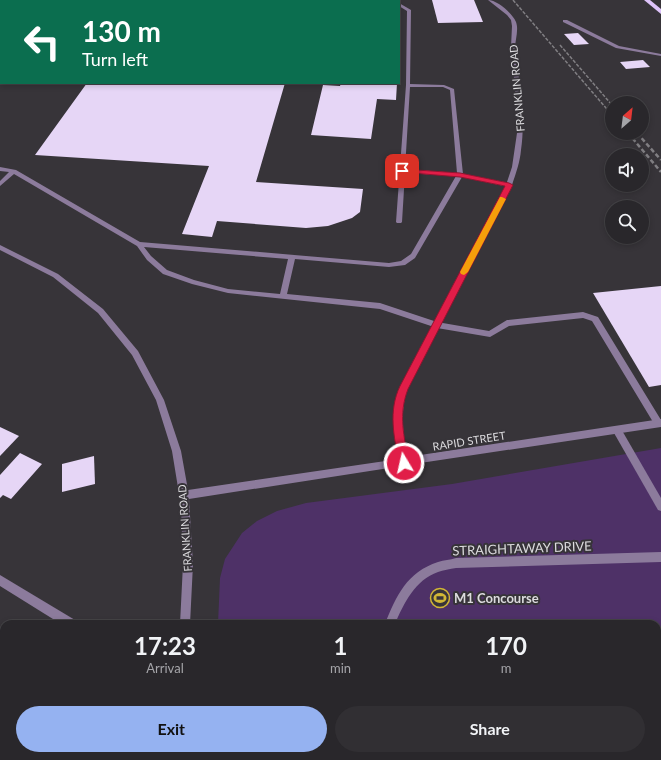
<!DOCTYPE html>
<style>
:root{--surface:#29272b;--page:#312f33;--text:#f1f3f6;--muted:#a5a5a9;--line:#454447;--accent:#95b2f1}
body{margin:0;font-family:Lato,sans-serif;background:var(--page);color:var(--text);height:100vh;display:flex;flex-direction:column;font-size:15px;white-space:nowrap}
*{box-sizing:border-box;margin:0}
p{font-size:13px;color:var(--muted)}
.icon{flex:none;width:22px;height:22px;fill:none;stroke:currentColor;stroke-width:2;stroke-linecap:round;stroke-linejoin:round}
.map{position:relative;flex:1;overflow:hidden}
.side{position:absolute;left:0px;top:620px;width:661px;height:140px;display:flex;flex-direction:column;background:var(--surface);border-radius:12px 12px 0 0;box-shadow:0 2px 6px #0003,0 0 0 1px var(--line)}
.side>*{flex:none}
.guide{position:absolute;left:0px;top:0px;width:400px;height:84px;box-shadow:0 2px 6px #0003,0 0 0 1px var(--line);background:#0b6e4f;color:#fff;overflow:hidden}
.needle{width:26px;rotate:28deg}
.fabs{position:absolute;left:605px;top:96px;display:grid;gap:8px}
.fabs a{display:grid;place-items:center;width:44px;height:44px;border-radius:50%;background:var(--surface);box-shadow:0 2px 6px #0003,0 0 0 1px var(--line);font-size:20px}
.pin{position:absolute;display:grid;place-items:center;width:34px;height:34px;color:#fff;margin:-17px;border-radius:8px;box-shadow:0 2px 6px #0006}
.me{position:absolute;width:44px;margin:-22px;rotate:351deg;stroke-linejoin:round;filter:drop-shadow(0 0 3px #0008)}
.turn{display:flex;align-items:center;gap:14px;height:84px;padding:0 16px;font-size:18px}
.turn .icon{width:52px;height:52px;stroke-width:2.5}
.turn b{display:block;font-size:28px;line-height:34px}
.eta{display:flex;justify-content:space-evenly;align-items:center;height:68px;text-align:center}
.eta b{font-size:24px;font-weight:700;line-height:28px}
.action{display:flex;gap:8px;margin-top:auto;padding:8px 16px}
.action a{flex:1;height:46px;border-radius:24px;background:var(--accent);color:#111;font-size:16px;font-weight:700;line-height:46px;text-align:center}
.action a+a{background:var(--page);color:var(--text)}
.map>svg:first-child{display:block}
</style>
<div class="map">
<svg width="661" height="760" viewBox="0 0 661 760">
<rect width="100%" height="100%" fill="#373439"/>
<polygon fill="#4e3167" points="661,448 661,760 194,760 196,756 657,756 657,624 218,624 220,578 225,559 242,533 257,521 277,511 306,503 452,484"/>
<g fill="#e6d6f6">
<polygon points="432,0 474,0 483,22 438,23"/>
<polygon points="578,33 589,44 574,45 564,34"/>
<polygon points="643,60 650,67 626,69 620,62"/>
<polygon points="87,83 285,83 256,182 363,189 360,212 352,218 328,226 306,228 217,221 212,237 182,234 209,166 35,155"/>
<polygon points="341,83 397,83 396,100 377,99 371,139 311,135 323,85 340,86"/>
<polygon points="661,286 661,385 649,387 593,293"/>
<polygon points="0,427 19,436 0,456"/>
<polygon points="20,453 42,464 11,499 3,495 0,498 0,475"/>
<polygon points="94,456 95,484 62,492 62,464"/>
</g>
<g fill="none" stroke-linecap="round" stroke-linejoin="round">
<g fill="#8c7b9c" fill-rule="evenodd">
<polygon points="352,0 382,0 383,1 353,1"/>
<path d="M399,3L411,10L410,84L444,85L454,89L463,174L509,183L512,185L509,187L462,177L415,258L405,265L389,267L295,259L287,294L380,303L437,322L489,331L507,320L583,312L598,317L661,420V427H656L592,321L583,318L509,326L490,337L437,328L380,309L228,293L192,284L163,274L147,260L137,246L14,174L0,186V181L9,172L0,171V167L16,170L140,242L389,263L401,261L411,254L456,176L405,173L402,222L401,223H397L396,222L406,85L407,11L399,6ZM410,87H443L450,90L457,173L405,169ZM144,247L288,259L280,294L228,289L194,280L167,270L151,256Z"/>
<polygon points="563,20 567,20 619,46 661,54 661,56 616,48 563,22"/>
<rect x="0" y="67" width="1" height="2"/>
<polygon points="617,426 620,427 661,498 661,511 658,510 614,433 613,430 614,427"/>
<path d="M661,552V562L456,568C450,569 443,570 438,572C415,580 404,603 395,624H385C396,596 407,572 438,562C444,560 450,560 456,558Z"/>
<polygon points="330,756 342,756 341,760 329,760"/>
</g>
<g fill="#8c7b9c" fill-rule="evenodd">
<path d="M488,0C497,0 512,13 516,22C519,30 515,40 515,49C519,82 526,116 521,150C520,162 516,173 512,185L407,389C400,413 403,433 407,457L661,419V427L407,465L404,467L402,466L189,499L193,564L190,624H180L183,564L181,506L172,451L156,400L132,355L98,313L53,277L0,250V245L58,274L103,309L138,351L164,400L181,451L188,490L399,459C394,433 391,414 399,389L506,185L512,167L517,133L516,100L511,47L512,26L511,20L507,15Z"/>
<polygon points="0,575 75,620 76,624 61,624 0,586"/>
<polygon points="155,756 167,756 166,760 154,760"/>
</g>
<polygon fill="#dec3fa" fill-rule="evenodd" points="644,0 650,0 661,9 661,14"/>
<g stroke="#817f83" stroke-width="1.5" stroke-dasharray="3.5 1.5" stroke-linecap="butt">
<polyline points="513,0 612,115"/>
<polyline points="560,45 612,105"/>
</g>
<g stroke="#817f83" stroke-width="2.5" stroke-dasharray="4.5 2.5" stroke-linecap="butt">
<polyline points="628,133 661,172"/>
<polyline points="637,133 661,160"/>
</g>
</g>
<path fill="#e11d48" stroke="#92132f" d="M402,169L460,173L509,183L513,185L408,389C398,415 404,436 409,463L407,466L404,467L400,466L399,463C394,437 388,411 400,386L505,186L460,177L400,172L399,171Z"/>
<polygon fill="#f59e0b" points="500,197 502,197 506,199 468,272 464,275 461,274 460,272"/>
<defs>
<g id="stadium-ring" transform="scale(1)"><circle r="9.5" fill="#373439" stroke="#d1b736" stroke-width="1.5"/><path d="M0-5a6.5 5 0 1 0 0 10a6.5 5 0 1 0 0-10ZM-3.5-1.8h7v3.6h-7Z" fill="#d1b736"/></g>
</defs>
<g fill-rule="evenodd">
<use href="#stadium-ring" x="440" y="598"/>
</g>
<g text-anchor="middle" stroke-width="4" stroke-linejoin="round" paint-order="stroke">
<g font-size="11" fill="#dcdbde" stroke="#373439">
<text transform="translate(517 88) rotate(-95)" y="4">FRANKLIN ROAD</text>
<text transform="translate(469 441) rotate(-9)" y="4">RAPID STREET</text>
<text transform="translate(185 528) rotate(-94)" y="4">FRANKLIN ROAD</text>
</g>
<g font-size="13" fill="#dcdbde" stroke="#373439">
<text transform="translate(522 548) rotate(-2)" y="5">STRAIGHTAWAY DRIVE</text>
</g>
<g font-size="13" font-weight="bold" fill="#dcdbde" stroke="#373439" text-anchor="start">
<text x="454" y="603">M1 Concourse</text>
</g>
</g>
</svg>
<div class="fabs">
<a><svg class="needle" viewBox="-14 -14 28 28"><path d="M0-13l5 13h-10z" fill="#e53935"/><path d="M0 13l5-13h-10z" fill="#a5a5a9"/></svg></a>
<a><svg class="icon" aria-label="sound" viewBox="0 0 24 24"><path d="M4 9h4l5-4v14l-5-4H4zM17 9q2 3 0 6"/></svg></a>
<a><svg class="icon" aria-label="search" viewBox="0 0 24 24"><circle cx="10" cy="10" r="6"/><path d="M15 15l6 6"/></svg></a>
</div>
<div class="pin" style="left:402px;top:171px;background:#d93025"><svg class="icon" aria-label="arrive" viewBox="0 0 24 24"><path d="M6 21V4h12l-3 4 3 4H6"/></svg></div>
<svg class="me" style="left:404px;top:463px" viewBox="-20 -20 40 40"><circle r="17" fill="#e11d48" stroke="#fff" stroke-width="3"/><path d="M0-11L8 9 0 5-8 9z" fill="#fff"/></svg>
<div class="guide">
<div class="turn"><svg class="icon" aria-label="left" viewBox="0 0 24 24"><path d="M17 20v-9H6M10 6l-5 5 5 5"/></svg><div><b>130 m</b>Turn left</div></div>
</div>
<section class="side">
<div class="eta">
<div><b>17:23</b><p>Arrival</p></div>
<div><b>1</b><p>min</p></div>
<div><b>170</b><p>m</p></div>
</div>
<div class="action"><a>Exit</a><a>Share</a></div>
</section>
</div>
